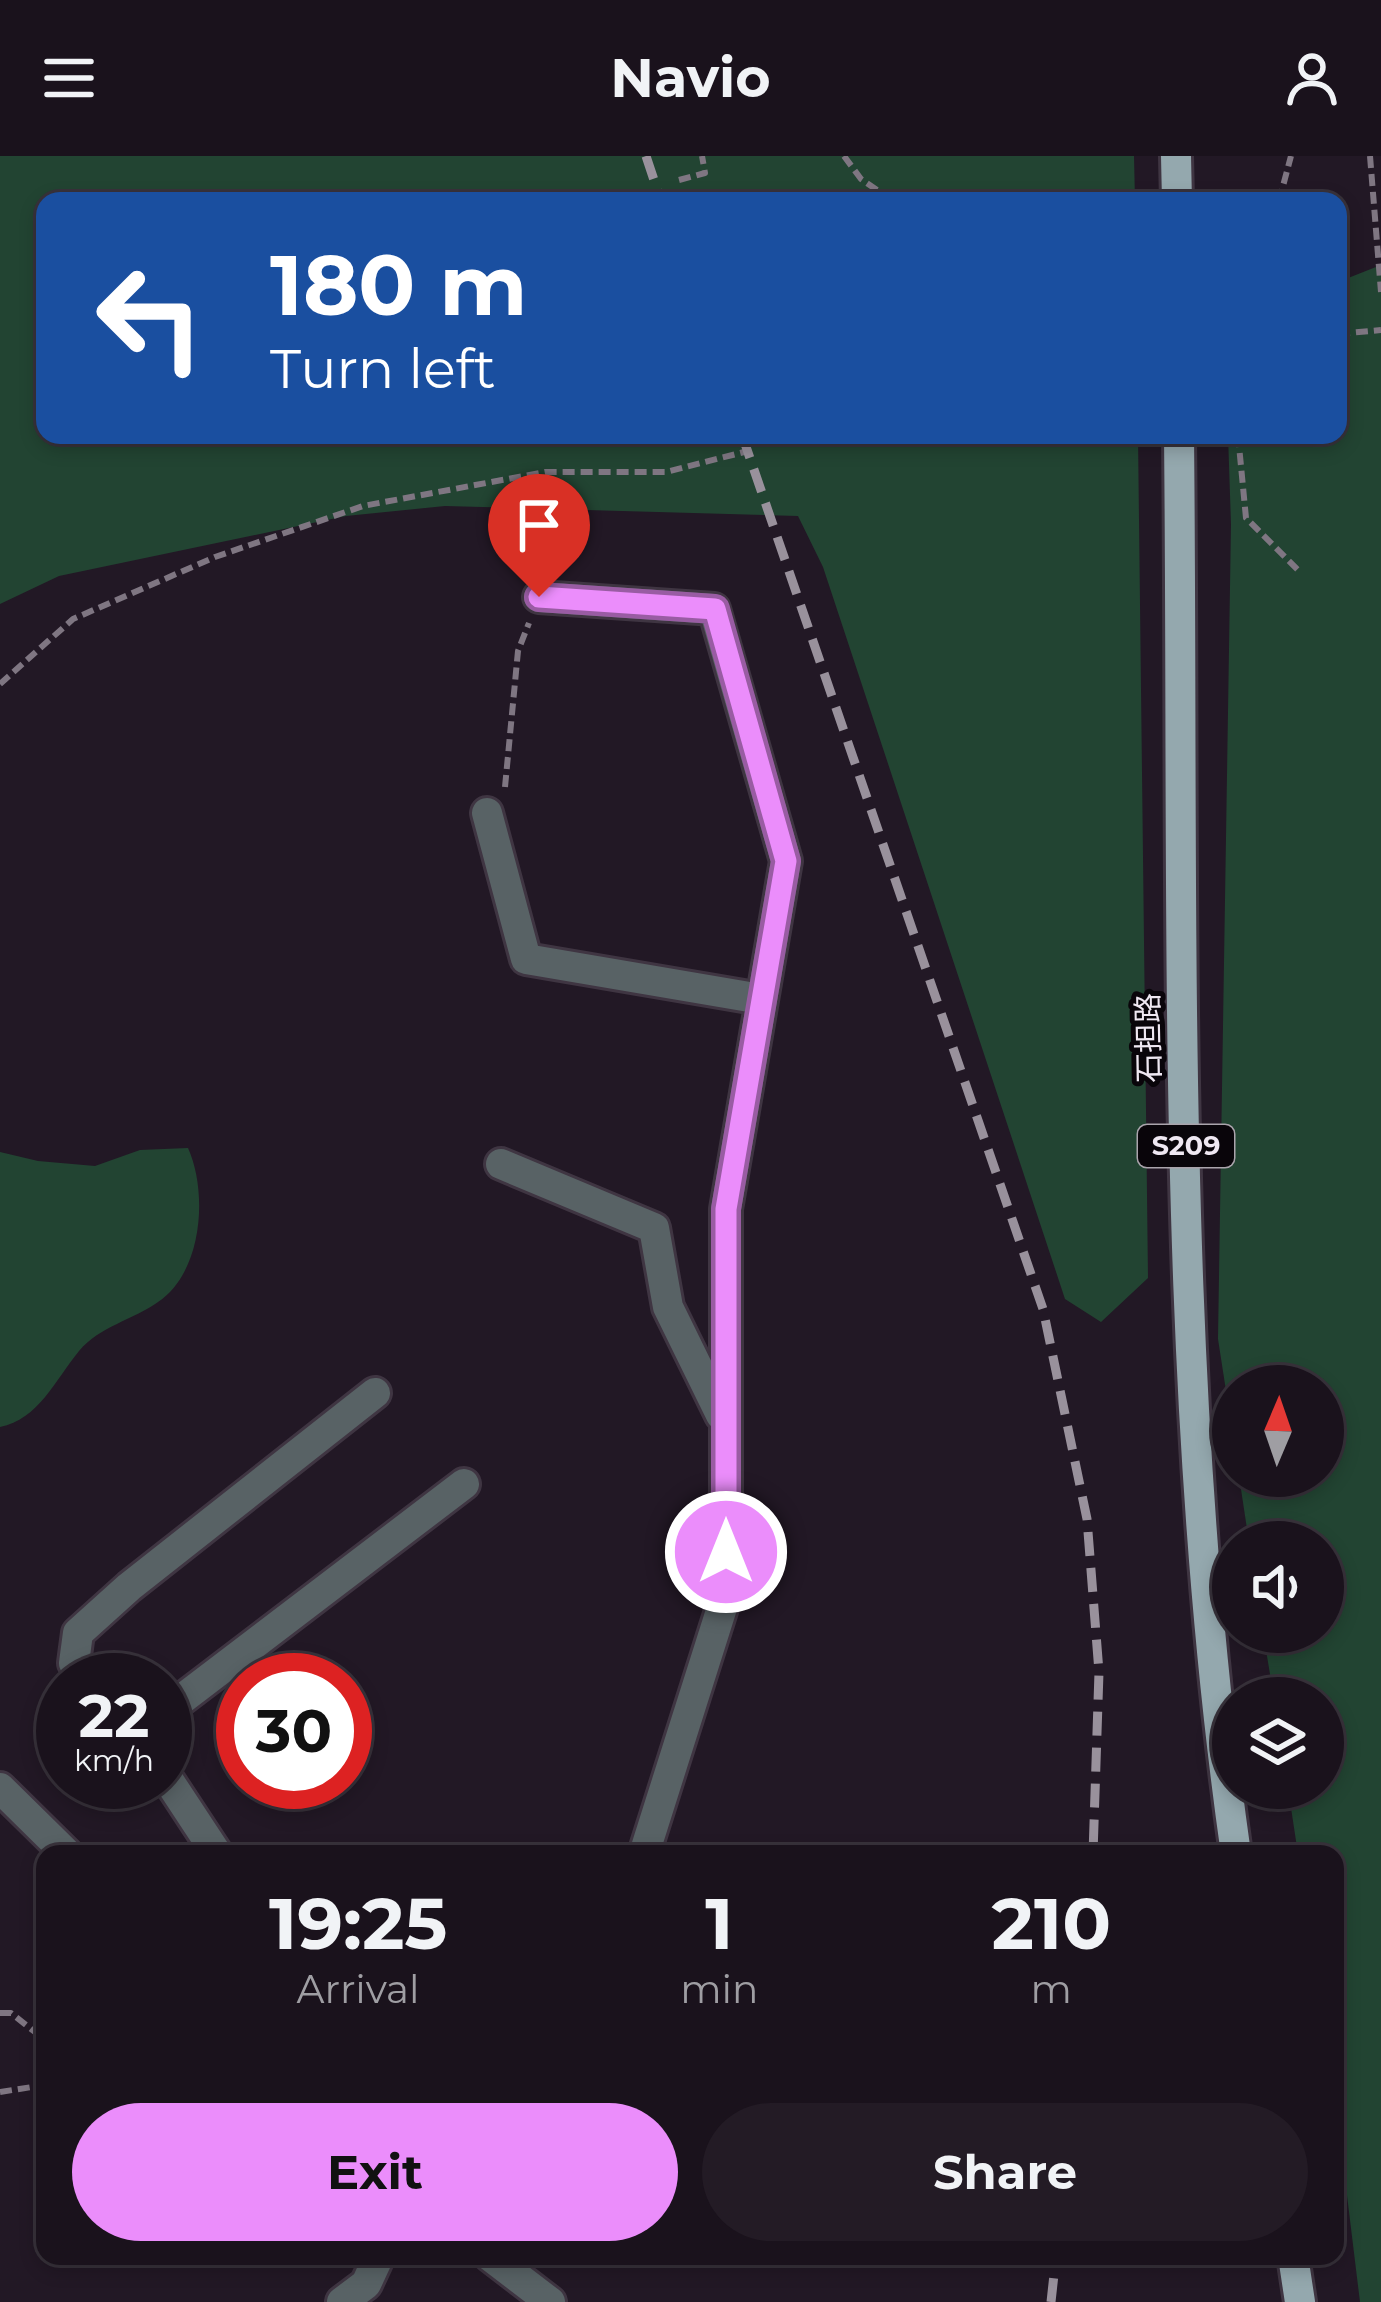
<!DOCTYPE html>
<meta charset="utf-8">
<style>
:root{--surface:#1a121c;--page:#231b25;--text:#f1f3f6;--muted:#9f9ea3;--line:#38323b;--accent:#eb8dfb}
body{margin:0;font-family:Montserrat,"Noto Sans SC",sans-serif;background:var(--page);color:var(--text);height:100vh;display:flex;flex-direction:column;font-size:45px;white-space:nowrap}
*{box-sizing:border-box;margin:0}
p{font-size:39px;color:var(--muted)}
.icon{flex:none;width:66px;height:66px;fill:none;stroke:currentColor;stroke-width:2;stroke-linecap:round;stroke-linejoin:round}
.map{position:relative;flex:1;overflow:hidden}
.side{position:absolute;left:36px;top:1689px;width:1308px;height:420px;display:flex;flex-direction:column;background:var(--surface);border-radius:24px;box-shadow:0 6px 18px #0003,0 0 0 3px var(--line)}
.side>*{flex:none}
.top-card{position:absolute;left:36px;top:36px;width:1311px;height:252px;border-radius:24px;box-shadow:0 6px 18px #0003,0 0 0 3px var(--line);background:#1a4fa0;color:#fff;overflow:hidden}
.needle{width:78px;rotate:2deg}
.controls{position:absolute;left:1212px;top:1209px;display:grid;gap:24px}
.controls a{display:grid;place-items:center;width:132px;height:132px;border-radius:50%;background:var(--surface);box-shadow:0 6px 18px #0003,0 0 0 3px var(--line);font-size:60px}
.speed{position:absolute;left:36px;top:1497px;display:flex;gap:24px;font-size:60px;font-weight:700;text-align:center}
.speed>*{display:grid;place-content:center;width:156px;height:156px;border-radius:50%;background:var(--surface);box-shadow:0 6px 18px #0003,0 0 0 3px var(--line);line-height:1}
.speed small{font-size:30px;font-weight:400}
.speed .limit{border:18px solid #d22;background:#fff;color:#111}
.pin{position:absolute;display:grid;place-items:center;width:102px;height:102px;color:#fff;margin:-123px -51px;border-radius:50% 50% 50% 0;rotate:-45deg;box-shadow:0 0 12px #0007}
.pin .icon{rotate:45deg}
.me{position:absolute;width:132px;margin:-66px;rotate:0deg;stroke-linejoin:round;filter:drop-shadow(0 0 9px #0008)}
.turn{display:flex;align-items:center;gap:42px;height:252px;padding:0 36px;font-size:54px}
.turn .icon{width:156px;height:156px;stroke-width:2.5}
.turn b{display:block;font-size:84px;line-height:102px}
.eta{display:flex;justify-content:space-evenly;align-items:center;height:204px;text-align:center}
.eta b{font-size:72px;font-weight:700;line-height:84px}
.primary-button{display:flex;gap:24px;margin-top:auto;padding:24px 36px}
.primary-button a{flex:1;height:138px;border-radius:72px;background:var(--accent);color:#111;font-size:48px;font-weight:700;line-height:138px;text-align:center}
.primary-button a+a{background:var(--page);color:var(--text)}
header{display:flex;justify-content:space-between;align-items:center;height:156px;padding:0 36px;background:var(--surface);font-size:54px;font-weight:700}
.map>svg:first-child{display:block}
</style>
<header><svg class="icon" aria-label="menu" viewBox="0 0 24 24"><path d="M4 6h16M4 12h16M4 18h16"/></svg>Navio<svg class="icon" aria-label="person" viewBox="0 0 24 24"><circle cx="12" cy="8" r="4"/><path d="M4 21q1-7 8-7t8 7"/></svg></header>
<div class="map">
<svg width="1381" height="2146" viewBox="0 0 1381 2146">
<rect width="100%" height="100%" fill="#221825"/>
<g fill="#224432">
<polygon points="0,0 1134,0 1135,45 45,45 45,279 1138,279 1148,1122 1101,1166 1065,1143 823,411 798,360 445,350 346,360 59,420 0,448"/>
<polygon points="1381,109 1381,2146 1360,2146 1335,1941 1335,1698 1298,1698 1288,1632 1323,1632 1323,1542 1274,1542 1263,1476 1323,1476 1323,1386 1249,1386 1239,1320 1323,1320 1323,1230 1233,1230 1233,1280 1218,1183 1231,368 1228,279 1338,279 1338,126"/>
<path d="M188,992C208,1036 203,1116 158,1146C133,1164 100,1170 79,1195C56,1223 38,1264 0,1271V996L38,1005L95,1010L140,994Z"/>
</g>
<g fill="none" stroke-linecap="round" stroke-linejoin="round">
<g stroke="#3f3542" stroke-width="36">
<g id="minor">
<polyline points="539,441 714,453 786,705 726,1053 726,1439 644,1698"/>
<polyline points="487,657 526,803 761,843"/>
<polyline points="501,1008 654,1072 668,1151 721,1259"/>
<polyline points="88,1524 74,1507 78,1477 129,1431 375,1237"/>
<polyline points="165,1556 464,1328"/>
<polyline points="165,1619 217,1698"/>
<polyline points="0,1632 67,1698"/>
<polyline points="490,2100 550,2146"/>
<polyline points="342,2146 366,2128 379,2100"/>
</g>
</g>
<g stroke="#3f3542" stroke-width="36">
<g id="major">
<polyline points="1176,0 1177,45"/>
<path d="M1179,279C1184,752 1169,1229 1236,1698"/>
<polyline points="1293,2100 1300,2146"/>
</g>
</g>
<g stroke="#7f7682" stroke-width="6" stroke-dasharray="12 6" stroke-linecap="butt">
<polyline points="844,0 861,23 893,45"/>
<polyline points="1370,0 1381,136"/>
<polyline points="679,24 705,17 702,0"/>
<polyline points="600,45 633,36"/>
<polyline points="1279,45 1291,0"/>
<polyline points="1338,178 1381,174"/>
<polyline points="1238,279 1246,362 1300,416"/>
<polyline points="0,528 73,463 215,401 363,350 545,316 666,316 748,295"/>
<polyline points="505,631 518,495 529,467"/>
<polyline points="0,1857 11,1857 45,1884"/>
<polyline points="0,1936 45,1929"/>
</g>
<use href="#minor" stroke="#586265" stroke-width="30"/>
<use href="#major" stroke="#94a8ae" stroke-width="30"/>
<g stroke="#99919c" stroke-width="9" stroke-dasharray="24 12" stroke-linecap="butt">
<polyline points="646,0 661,45"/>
<polyline points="742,279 1043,1153 1087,1363 1099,1516 1093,1698"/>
<polyline points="1051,2146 1056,2100"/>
</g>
</g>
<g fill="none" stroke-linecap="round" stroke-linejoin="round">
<g stroke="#995ca3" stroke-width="30">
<polyline id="route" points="539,441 715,453 786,705 726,1053 726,1396"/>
</g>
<use href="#route" stroke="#eb8dfb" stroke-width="21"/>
</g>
<g text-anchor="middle" stroke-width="10" stroke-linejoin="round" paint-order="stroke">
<rect fill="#09050a" stroke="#aaa4ac" stroke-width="3" x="1138" y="969" width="96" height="42" rx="9"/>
<g font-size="27" font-weight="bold" fill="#efe8f2">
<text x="1186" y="999">S209</text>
</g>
<g font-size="30" fill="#efe8f2" stroke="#09050a">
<text transform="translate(1149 882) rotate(-91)" y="10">石担路</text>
</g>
</g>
</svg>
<div class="controls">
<a><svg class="needle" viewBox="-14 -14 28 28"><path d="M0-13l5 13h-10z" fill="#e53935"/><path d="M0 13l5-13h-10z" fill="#9f9ea3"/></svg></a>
<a><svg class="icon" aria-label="sound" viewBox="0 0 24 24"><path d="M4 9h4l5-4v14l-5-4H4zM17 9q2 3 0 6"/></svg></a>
<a><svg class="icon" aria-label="layers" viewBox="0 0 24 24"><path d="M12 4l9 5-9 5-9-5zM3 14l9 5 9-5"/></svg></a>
</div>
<div class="speed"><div>22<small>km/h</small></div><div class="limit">30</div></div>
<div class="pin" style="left:539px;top:441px;background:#d93025"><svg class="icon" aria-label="arrive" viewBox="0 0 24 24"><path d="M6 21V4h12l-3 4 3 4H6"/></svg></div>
<svg class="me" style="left:726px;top:1396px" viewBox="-20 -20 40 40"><circle r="17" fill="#eb8dfb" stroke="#fff" stroke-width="3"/><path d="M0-11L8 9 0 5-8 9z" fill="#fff"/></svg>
<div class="top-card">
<div class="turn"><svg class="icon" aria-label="left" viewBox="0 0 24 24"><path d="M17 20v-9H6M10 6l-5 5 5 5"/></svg><div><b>180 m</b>Turn left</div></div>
</div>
<section class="side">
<div class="eta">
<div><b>19:25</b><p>Arrival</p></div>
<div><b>1</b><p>min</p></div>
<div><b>210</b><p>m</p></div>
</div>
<div class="primary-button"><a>Exit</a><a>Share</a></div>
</section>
</div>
